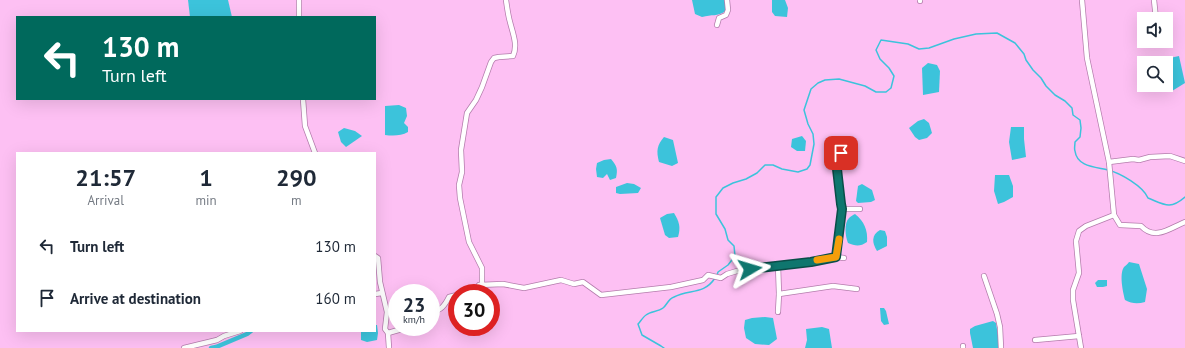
<!DOCTYPE html>
<style>
:root{--surface:#fff;--page:#f6f6f7;--text:#1f2937;--muted:#747a83}
body{margin:0;font-family:"PT Sans",sans-serif;background:var(--page);color:var(--text);height:100vh;display:flex;flex-direction:column;font-size:15px;white-space:nowrap}
*{box-sizing:border-box;margin:0}
p{font-size:13px;color:var(--muted)}
.icon{flex:none;width:22px;height:22px;fill:none;stroke:currentColor;stroke-width:2;stroke-linecap:round;stroke-linejoin:round}
.map{position:relative;flex:1;overflow:hidden}
.details{position:absolute;left:16px;top:152px;width:360px;height:180px;display:flex;flex-direction:column;background:var(--surface);border-radius:0px;box-shadow:0 4px 16px #0002}
.details>*{flex:none}
.hud{position:absolute;left:16px;top:16px;width:360px;height:84px;border-radius:0px;box-shadow:0 4px 16px #0002;background:#00695c;color:#fff;overflow:hidden}
.buttons{position:absolute;left:1137px;top:12px;display:grid;gap:8px}
.buttons a{display:grid;place-items:center;width:36px;height:36px;border-radius:0px;background:var(--surface);box-shadow:0 4px 16px #0002;font-size:20px}
.speed{position:absolute;left:388px;top:284px;display:flex;gap:8px;font-size:20px;font-weight:700;text-align:center}
.speed>*{display:grid;place-content:center;width:52px;height:52px;border-radius:50%;background:var(--surface);box-shadow:0 4px 16px #0002;line-height:1}
.speed small{font-size:10px;font-weight:400}
.speed .limit{border:6px solid #d22;background:#fff;color:#111}
.pin{position:absolute;display:grid;place-items:center;width:34px;height:34px;color:#fff;margin:-17px;border-radius:8px;box-shadow:0 2px 6px #0006}
.me{position:absolute;width:44px;margin:-22px;rotate:83deg;stroke-linejoin:round;filter:drop-shadow(0 0 3px #0008)}
.turn{display:flex;align-items:center;gap:14px;height:84px;padding:0 20px;font-size:18px}
.turn .icon{width:52px;height:52px;stroke-width:2.5}
.turn b{display:block;font-size:28px;line-height:34px}
.eta{display:flex;justify-content:space-evenly;align-items:center;height:68px;text-align:center}
.eta b{font-size:24px;font-weight:700;line-height:28px}
ul{padding:0;list-style:none}
li{display:flex;align-items:center;gap:12px;height:52px;padding:0 20px}
li div{flex:1}
li b{display:block;font-size:15px}
li em{font-style:normal}
.map>svg:first-child{display:block}
</style>
<div class="map">
<svg width="1185" height="348" viewBox="0 0 1185 348">
<rect width="100%" height="100%" fill="#fdc0f3"/>
<g fill="#3cc3db">
<polygon points="188,0 228,0 232,17 190,17"/>
<path d="M692,0H726V11C717,17 712,14 702,17L695,14Z"/>
<polygon points="772,0 785,0 788,8 787,17 775,16 772,12"/>
<polygon points="1179,56 1185,83 1172,91 1166,74 1166,63 1162,63 1161,60"/>
<polygon points="928,63 937,65 940,71 939,92 923,95 922,68"/>
<path d="M399,105L406,108L407,116L404,123L408,127V132C401,136 393,136 385,135V106Z"/>
<polygon points="924,119 929,123 932,133 927,138 919,140 915,137 909,128 918,121"/>
<polygon points="1011,127 1024,127 1024,139 1026,157 1012,160 1009,142"/>
<polygon points="344,128 355,131 362,136 346,147 341,142 338,132"/>
<polygon points="802,136 806,141 805,151 797,151 791,147 792,139"/>
<path d="M664,137L673,140L678,163L672,166L659,162C656,151 657,145 664,137Z"/>
<path d="M611,159C617,166 618,169 616,178L610,180L607,174L603,178L597,177L596,169L597,163L604,160Z"/>
<polygon points="995,175 1009,175 1013,186 1013,197 1004,202 998,204 994,191"/>
<polygon points="627,183 634,184 641,188 638,193 620,194 616,193 616,187"/>
<polygon points="862,184 872,190 875,200 871,202 858,203 856,201 858,186"/>
<path d="M674,213C679,221 681,227 678,237L669,238L665,235L660,218L667,214Z"/>
<path d="M855,214C864,221 868,230 867,242C860,247 855,246 848,243C845,236 844,223 849,218C851,216 853,215 855,214Z"/>
<path d="M880,230L885,231L887,237V246L877,251C872,243 871,235 880,230Z"/>
<path d="M1129,262L1139,264L1147,289L1145,302C1138,304 1132,304 1125,300C1123,292 1119,274 1124,267C1126,265 1128,264 1129,262Z"/>
<polygon points="1098,280 1107,280 1107,286 1103,287 1097,287 1095,283"/>
<polygon points="880,308 884,308 886,311 889,324 884,325 881,321"/>
<polygon points="765,317 773,318 777,339 769,345 755,344 746,338 744,328 745,320 752,318"/>
<polygon points="993,321 996,323 1000,348 973,348 970,333 970,329 975,326"/>
<polygon points="375,325 377,325 378,333 377,340 367,342 361,340 361,331 375,331"/>
<polygon points="822,327 829,329 832,348 805,348 807,340 806,329"/>
</g>
<g fill="none" stroke-linecap="round" stroke-linejoin="round">
<g stroke="#3cc3db" stroke-width="1.5">
<path d="M717,275L718,272L728,265L735,256L734,246L728,240L725,229L716,214V197L723,188L733,183L746,179L757,173L765,165H773L782,169L798,172L807,169L810,165L814,144L813,134L808,124L804,110L811,89L818,83L825,80L839,79L865,86L876,92H886L891,88L894,76L889,68L880,59L876,50L881,40L908,44L919,49L929,48L954,39L976,34L997,33L1015,43L1024,54L1026,60L1033,70L1041,78L1046,86L1055,95L1065,101L1072,108L1073,115L1080,120L1081,128L1080,137L1075,142C1075,145 1074,149 1075,151C1077,167 1096,167 1108,170C1120,173 1143,186 1148,198C1165,205 1170,210 1185,197"/>
<path d="M664,348L661,346L642,335L638,324C640,322 643,317 646,315C651,311 658,312 663,308C667,305 668,299 674,297C689,289 704,295 715,278"/>
</g>
<polyline stroke="#3cc3db" stroke-width="4.5" points="211,348 216,347 247,334 251,331"/>
<g stroke="#b47cac" stroke-width="6">
<g id="street">
<polyline points="299,0 299,17"/>
<polyline points="920,0 920,1"/>
<path d="M1082,0L1087,58L1109,162L1114,215L1120,225L1141,226C1155,241 1170,228 1185,222"/>
<polyline points="1154,0 1156,19"/>
<polyline points="717,25 719,18 726,15 728,10 727,0"/>
<polyline points="1161,41 1164,44"/>
<polyline points="303,99 305,126 315,153"/>
<polyline points="1109,162 1133,159 1139,160 1150,157 1170,156 1185,161"/>
<polyline points="842,209 860,209"/>
<polyline points="375,256 378,258 380,282 387,312 385,329 388,333 389,348"/>
<path d="M836,257L842,209L841,204C839,186 835,169 841,153"/>
<polyline points="778,265 779,294 778,312"/>
<polyline points="984,276 997,314 1000,327 1001,348"/>
<path d="M482,285V268L469,242L460,198L459,185L462,172L461,150L467,113L476,100L482,87L491,62L494,58L499,57L513,56C518,45 513,34 510,22C508,15 507,7 506,0"/>
<polyline points="472,293 475,291 479,285 503,284 524,288 561,280 574,284 583,282 601,295 671,287 703,280 708,275 721,278 727,274 737,271 811,262 836,257 844,258"/>
<polyline points="375,294 382,293"/>
<polyline points="779,294 833,286 857,289"/>
<path d="M431,312C441,311 445,305 449,297L457,295"/>
<polyline points="388,333 409,327"/>
<polyline points="1035,340 1079,336"/>
<polyline points="963,346 963,348"/>
<polyline points="184,348 217,340 224,336 240,331"/>
<polyline points="1081,348 1073,300 1073,290 1079,273 1076,241 1079,231 1086,226 1114,215"/>
</g>
</g>
<use href="#street" stroke="#fff" stroke-width="4.5"/>
</g>
<g fill="none" stroke-linecap="round" stroke-linejoin="round">
<g stroke="#0a4d48" stroke-width="10">
<polyline id="route" points="750,269 811,262 836,257 842,209 841,204 837,169 841,153"/>
</g>
<use href="#route" stroke="#0f766e" stroke-width="7"/>
<polyline stroke="#f59e0b" stroke-width="7" points="817,260 836,257 839,239"/>
</g>
</svg>
<div class="buttons">
<a><svg class="icon" aria-label="sound" viewBox="0 0 24 24"><path d="M4 9h4l5-4v14l-5-4H4zM17 9q2 3 0 6"/></svg></a>
<a><svg class="icon" aria-label="search" viewBox="0 0 24 24"><circle cx="10" cy="10" r="6"/><path d="M15 15l6 6"/></svg></a>
</div>
<div class="speed"><div>23<small>km/h</small></div><div class="limit">30</div></div>
<div class="pin" style="left:841px;top:153px;background:#d93025"><svg class="icon" aria-label="arrive" viewBox="0 0 24 24"><path d="M6 21V4h12l-3 4 3 4H6"/></svg></div>
<svg class="me" style="left:750px;top:269px" viewBox="-20 -20 40 40"><path d="M0-17L14 15 0 8-14 15z" fill="#0f766e" stroke="#fff" stroke-width="4"/></svg>
<div class="hud">
<div class="turn"><svg class="icon" aria-label="left" viewBox="0 0 24 24"><path d="M17 20v-9H6M10 6l-5 5 5 5"/></svg><div><b>130 m</b>Turn left</div></div>
</div>
<section class="details">
<div class="eta">
<div><b>21:57</b><p>Arrival</p></div>
<div><b>1</b><p>min</p></div>
<div><b>290</b><p>m</p></div>
</div>
<ul>
<li><svg class="icon" aria-label="left" viewBox="0 0 24 24"><path d="M17 20v-9H6M10 6l-5 5 5 5"/></svg><div><b>Turn left</b></div><em>130 m</em></li>
<li><svg class="icon" aria-label="arrive" viewBox="0 0 24 24"><path d="M6 21V4h12l-3 4 3 4H6"/></svg><div><b>Arrive at destination</b></div><em>160 m</em></li>
</ul>
</section>
</div>
